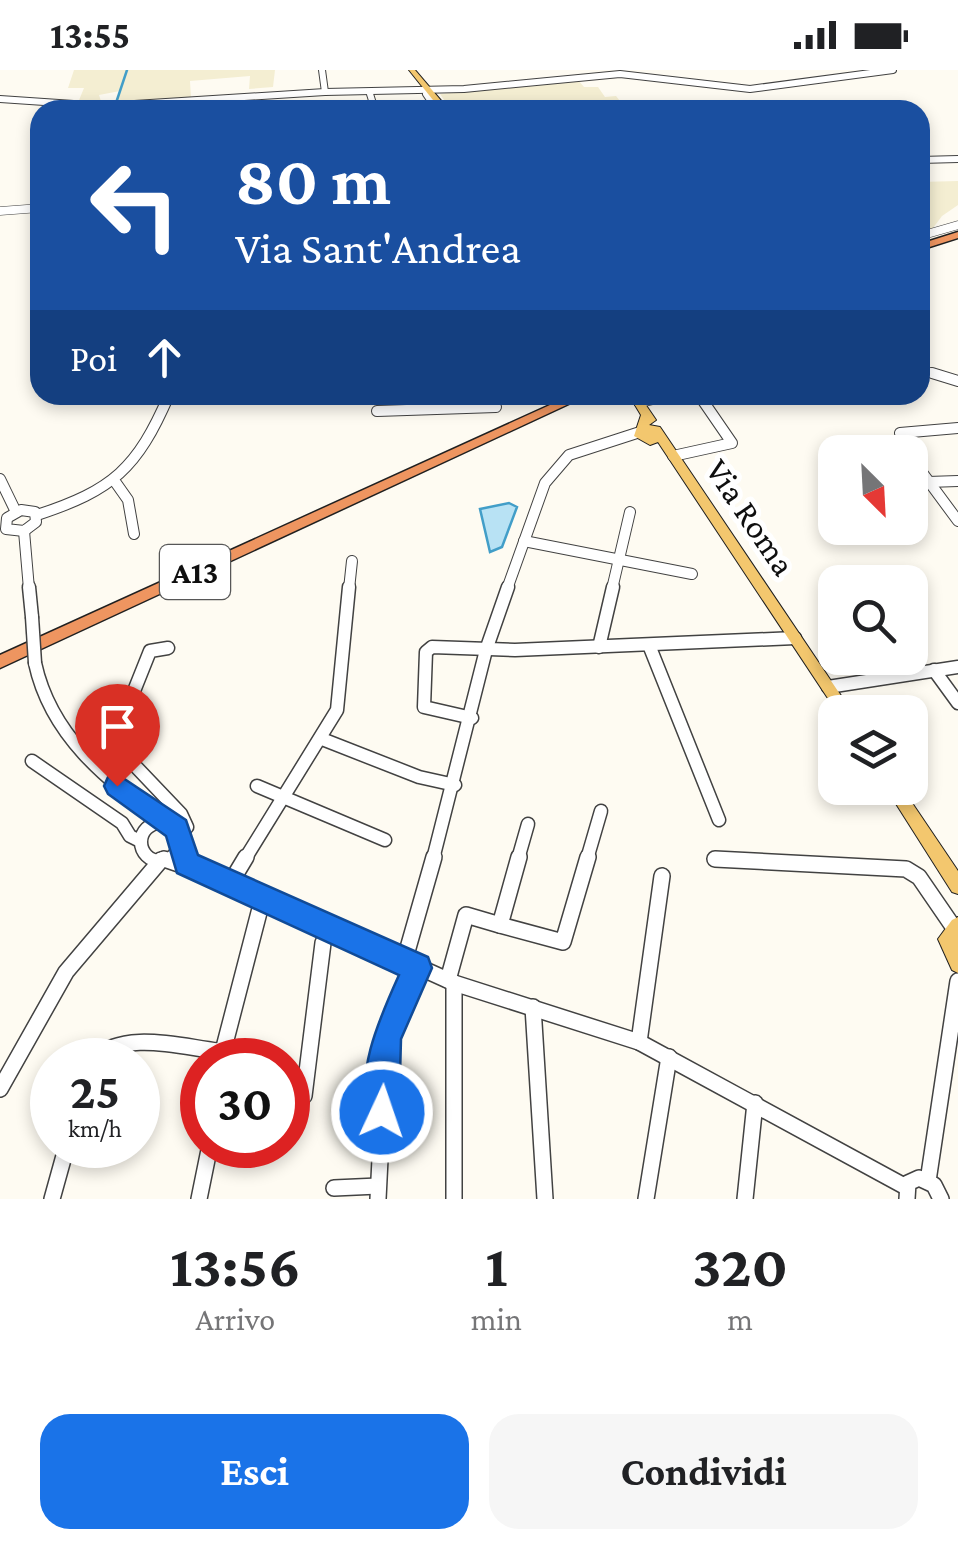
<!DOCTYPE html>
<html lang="it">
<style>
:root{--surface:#fff;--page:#f6f6f6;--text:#202124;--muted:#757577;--accent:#1a73e8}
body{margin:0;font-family:"Crimson Pro",serif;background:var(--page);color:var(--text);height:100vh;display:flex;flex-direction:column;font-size:38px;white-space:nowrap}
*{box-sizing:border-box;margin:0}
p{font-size:32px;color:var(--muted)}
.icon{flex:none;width:55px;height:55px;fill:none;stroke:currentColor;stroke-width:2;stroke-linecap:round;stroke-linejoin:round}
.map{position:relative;height:1129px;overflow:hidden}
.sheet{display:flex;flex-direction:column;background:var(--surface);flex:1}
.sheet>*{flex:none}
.guide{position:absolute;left:30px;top:30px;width:900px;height:305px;border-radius:30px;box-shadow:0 5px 15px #0003;background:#1a4fa0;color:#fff;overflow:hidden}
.needle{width:65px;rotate:156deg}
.buttons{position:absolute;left:818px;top:365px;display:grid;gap:20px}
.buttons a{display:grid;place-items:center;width:110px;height:110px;border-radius:20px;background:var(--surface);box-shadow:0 5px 15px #0003;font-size:50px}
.speed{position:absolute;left:30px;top:968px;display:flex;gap:20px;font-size:50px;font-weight:700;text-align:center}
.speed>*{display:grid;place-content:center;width:130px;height:130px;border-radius:50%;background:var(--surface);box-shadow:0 5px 15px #0003;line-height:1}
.speed small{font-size:25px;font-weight:400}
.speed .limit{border:15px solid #d22;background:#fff;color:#111}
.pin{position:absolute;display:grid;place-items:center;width:85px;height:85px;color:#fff;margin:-102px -42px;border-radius:50% 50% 50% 0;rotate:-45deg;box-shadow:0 0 10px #0007}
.pin .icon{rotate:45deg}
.me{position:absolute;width:110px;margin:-55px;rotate:3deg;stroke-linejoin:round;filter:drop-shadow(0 0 8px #0008)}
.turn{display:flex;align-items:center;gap:35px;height:210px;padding:0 40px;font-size:45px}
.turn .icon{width:130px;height:130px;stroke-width:2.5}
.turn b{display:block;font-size:70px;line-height:85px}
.then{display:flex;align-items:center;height:95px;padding:0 40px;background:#0003;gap:20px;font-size:38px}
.eta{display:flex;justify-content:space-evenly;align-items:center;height:170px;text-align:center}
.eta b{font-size:60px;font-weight:700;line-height:70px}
.action{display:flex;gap:20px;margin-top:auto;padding:20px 40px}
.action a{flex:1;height:115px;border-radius:30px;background:var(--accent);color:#fff;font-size:40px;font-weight:700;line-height:115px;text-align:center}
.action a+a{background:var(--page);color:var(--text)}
.status{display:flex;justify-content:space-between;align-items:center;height:70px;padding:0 50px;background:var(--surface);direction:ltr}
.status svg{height:28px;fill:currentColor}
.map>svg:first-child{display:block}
</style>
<div class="status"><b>13:55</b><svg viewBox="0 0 49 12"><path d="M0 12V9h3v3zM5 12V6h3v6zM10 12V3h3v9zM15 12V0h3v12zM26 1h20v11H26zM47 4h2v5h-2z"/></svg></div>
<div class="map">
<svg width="958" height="1129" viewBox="0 0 958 1129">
<rect width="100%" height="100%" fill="#fefbf2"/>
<g fill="#f4eed2">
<polygon points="74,0 275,0 273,17 249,19 250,6 190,11 191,28 117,34 120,21 99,25 102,34 77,35 84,18 68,18"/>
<polygon points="578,10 584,17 598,17 605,27 616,26 627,40 451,40 440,24"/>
<polygon points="958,111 958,135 942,146 930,162 920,165 920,112"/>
</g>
<polygon fill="#b8e2f4" stroke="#429ec8" stroke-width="2.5" points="509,433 517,437 502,477 490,482 480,439"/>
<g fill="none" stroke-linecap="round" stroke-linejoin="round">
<g stroke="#429ec8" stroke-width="2.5">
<polyline points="214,32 219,40"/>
<polyline points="116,33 127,0"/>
</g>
<g stroke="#424242" stroke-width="8">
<g id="minor-far4">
<polyline points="322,0 325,22"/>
<polyline points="430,21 426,24 437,40"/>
<polyline points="370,24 375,40"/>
<polyline points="0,29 103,36 325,22 464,19 620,4 750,19 893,0"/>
<polyline points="920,90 958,89"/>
</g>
</g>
<g stroke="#424242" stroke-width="9">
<g id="minor-far3">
<polyline points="0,141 40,138"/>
<polyline points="920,166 958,155"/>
<polyline points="920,299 940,305"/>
</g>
</g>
<g stroke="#424242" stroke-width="12">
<g id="minor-far2">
<polyline points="932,303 958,311"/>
<polyline points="639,332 671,325"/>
<polyline points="377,341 496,337"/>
<polyline points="908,382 900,363 958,358"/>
<polyline points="673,386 732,373 699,325"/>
<polyline points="910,386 958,451"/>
<polyline points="0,409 16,442"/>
<polyline points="928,412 958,411"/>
<polyline points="116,413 128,430 134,464"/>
<polygon points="21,440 35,442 36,452 24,461 6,459 7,448"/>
<path d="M37,445C113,420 137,399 169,325"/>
<polyline points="24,461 29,519"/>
<polyline points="524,471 692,504"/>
<polyline points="349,519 352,491"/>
<polyline points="507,519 545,413 569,385 640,362"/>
<polyline points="612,519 630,442"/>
</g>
</g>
<g stroke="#424242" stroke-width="15">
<g id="minor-far1">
<polyline points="29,517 32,547"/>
<polyline points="649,575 719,750"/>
<polyline points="599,577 613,517"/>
<polyline points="168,578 150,581 116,666 121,681 181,744 187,757 180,766"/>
<path d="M35,593C51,667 107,709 165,753"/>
<polyline points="934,600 958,633"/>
<polyline points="828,617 958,597"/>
<polyline points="472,648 424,637 426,582 432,577 515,580 795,568"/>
<polyline points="322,669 419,707 455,715"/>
<polyline points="32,691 122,753 130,766 140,771"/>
<polyline points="257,716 385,770"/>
<circle cx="160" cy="772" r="19"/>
<polyline points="245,789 337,640 349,517"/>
<polyline points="433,789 486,580 508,517"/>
<polyline points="518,789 528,754"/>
<polyline points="587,789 601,741"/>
<polyline points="715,789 724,789"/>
</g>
</g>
<g stroke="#424242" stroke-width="18">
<g id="minor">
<polyline points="519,787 500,855 563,872 588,787"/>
<polyline points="164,789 231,812 454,913 639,972 906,1117"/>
<polyline points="715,789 906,799 919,807 954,858"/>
<polyline points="231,812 246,787"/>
<polyline points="404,892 434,787"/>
<polyline points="448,910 466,845 500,855"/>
<polyline points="454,913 454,1129"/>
<polyline points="533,937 545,1129"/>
<polyline points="639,972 662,806"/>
<polyline points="222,985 263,827"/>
<path d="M90,990C126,960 176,976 218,981L224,990"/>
<polyline points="0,1019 66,902 161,790"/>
<polyline points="304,1026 323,873 330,858"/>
<polyline points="928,1111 958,911"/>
<polyline points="334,1118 378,1116"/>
<polyline points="52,1129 67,1075"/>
<polyline points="199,1129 210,1075"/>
<polyline points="378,1129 386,969 417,898"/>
<polyline points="646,1129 669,987"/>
<polyline points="745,1129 755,1033"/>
<polyline points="907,1129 908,1113 919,1108 934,1115 941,1129"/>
</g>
</g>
<g stroke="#202020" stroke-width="2">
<g id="major">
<polygon points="409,0 415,0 449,40 441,40"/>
<polygon points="629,325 639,325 656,350 649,355 660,357 852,642 837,642 658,372 650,375 634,366 641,345"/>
<polygon points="886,718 902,718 958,801 958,824 952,822"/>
<polygon points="958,847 958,903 952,900 938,869 952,850"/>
</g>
</g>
<g stroke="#202020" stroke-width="3">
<g id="highway">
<polygon points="958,162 958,168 920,180 920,174"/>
<polygon points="572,325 588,325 0,598 0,585"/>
</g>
</g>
<use href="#minor-far4" stroke="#fff" stroke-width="6"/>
<use href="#minor-far3" stroke="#fff" stroke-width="8"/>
<use href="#minor-far2" stroke="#fff" stroke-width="10"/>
<use href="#minor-far1" stroke="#fff" stroke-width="12"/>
<use href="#minor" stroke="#fff" stroke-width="15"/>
<use href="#major" fill="#f3c76e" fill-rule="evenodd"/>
<use href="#highway" fill="#ee9560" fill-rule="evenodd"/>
<g stroke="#424242" stroke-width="15" stroke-linecap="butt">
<polyline id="minor-bridge" points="32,547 35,593"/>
</g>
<use href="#minor-bridge" stroke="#fff" stroke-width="12"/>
</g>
<path fill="#1a73e8" stroke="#114b97" stroke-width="2.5" d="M117,704L186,750L198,785L428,887L432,898L401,969L399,1042L394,1054L382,1059L371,1054C352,1008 380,947 399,905L177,803L166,766L108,724L104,716L108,707Z"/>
<g text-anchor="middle" stroke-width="10" stroke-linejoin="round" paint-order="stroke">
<rect fill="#fff" stroke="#575757" stroke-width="2.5" x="160" y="475" width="70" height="54" rx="8"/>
<g font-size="32" font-weight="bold" fill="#0f0f0f">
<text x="195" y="513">A13</text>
</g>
<g font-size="35" fill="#0f0f0f" stroke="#fff">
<text transform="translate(751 447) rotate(56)" y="12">Via Roma</text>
</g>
</g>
</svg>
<div class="buttons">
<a><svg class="needle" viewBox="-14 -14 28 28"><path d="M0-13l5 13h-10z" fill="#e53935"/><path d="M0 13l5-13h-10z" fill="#757577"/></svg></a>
<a><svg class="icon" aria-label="search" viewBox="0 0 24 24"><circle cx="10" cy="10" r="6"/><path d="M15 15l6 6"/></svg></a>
<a><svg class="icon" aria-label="layers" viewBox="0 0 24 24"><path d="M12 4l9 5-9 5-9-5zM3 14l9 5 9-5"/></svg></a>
</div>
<div class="speed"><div>25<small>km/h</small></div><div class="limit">30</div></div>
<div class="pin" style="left:117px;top:716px;background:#d93025"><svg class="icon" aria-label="arrive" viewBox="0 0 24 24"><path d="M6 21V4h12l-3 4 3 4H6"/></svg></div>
<svg class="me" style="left:382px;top:1042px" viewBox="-20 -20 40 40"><circle r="17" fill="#1a73e8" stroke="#fff" stroke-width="3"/><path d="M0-11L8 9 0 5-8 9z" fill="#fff"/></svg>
<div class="guide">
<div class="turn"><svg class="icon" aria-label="left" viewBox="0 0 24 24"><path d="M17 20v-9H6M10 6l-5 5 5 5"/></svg><div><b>80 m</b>Via Sant'Andrea</div></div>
<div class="then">Poi<svg class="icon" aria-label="ahead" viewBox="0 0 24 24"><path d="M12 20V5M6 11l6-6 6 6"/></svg></div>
</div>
</div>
<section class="sheet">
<div class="eta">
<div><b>13:56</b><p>Arrivo</p></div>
<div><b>1</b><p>min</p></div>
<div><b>320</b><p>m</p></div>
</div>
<div class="action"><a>Esci</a><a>Condividi</a></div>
</section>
